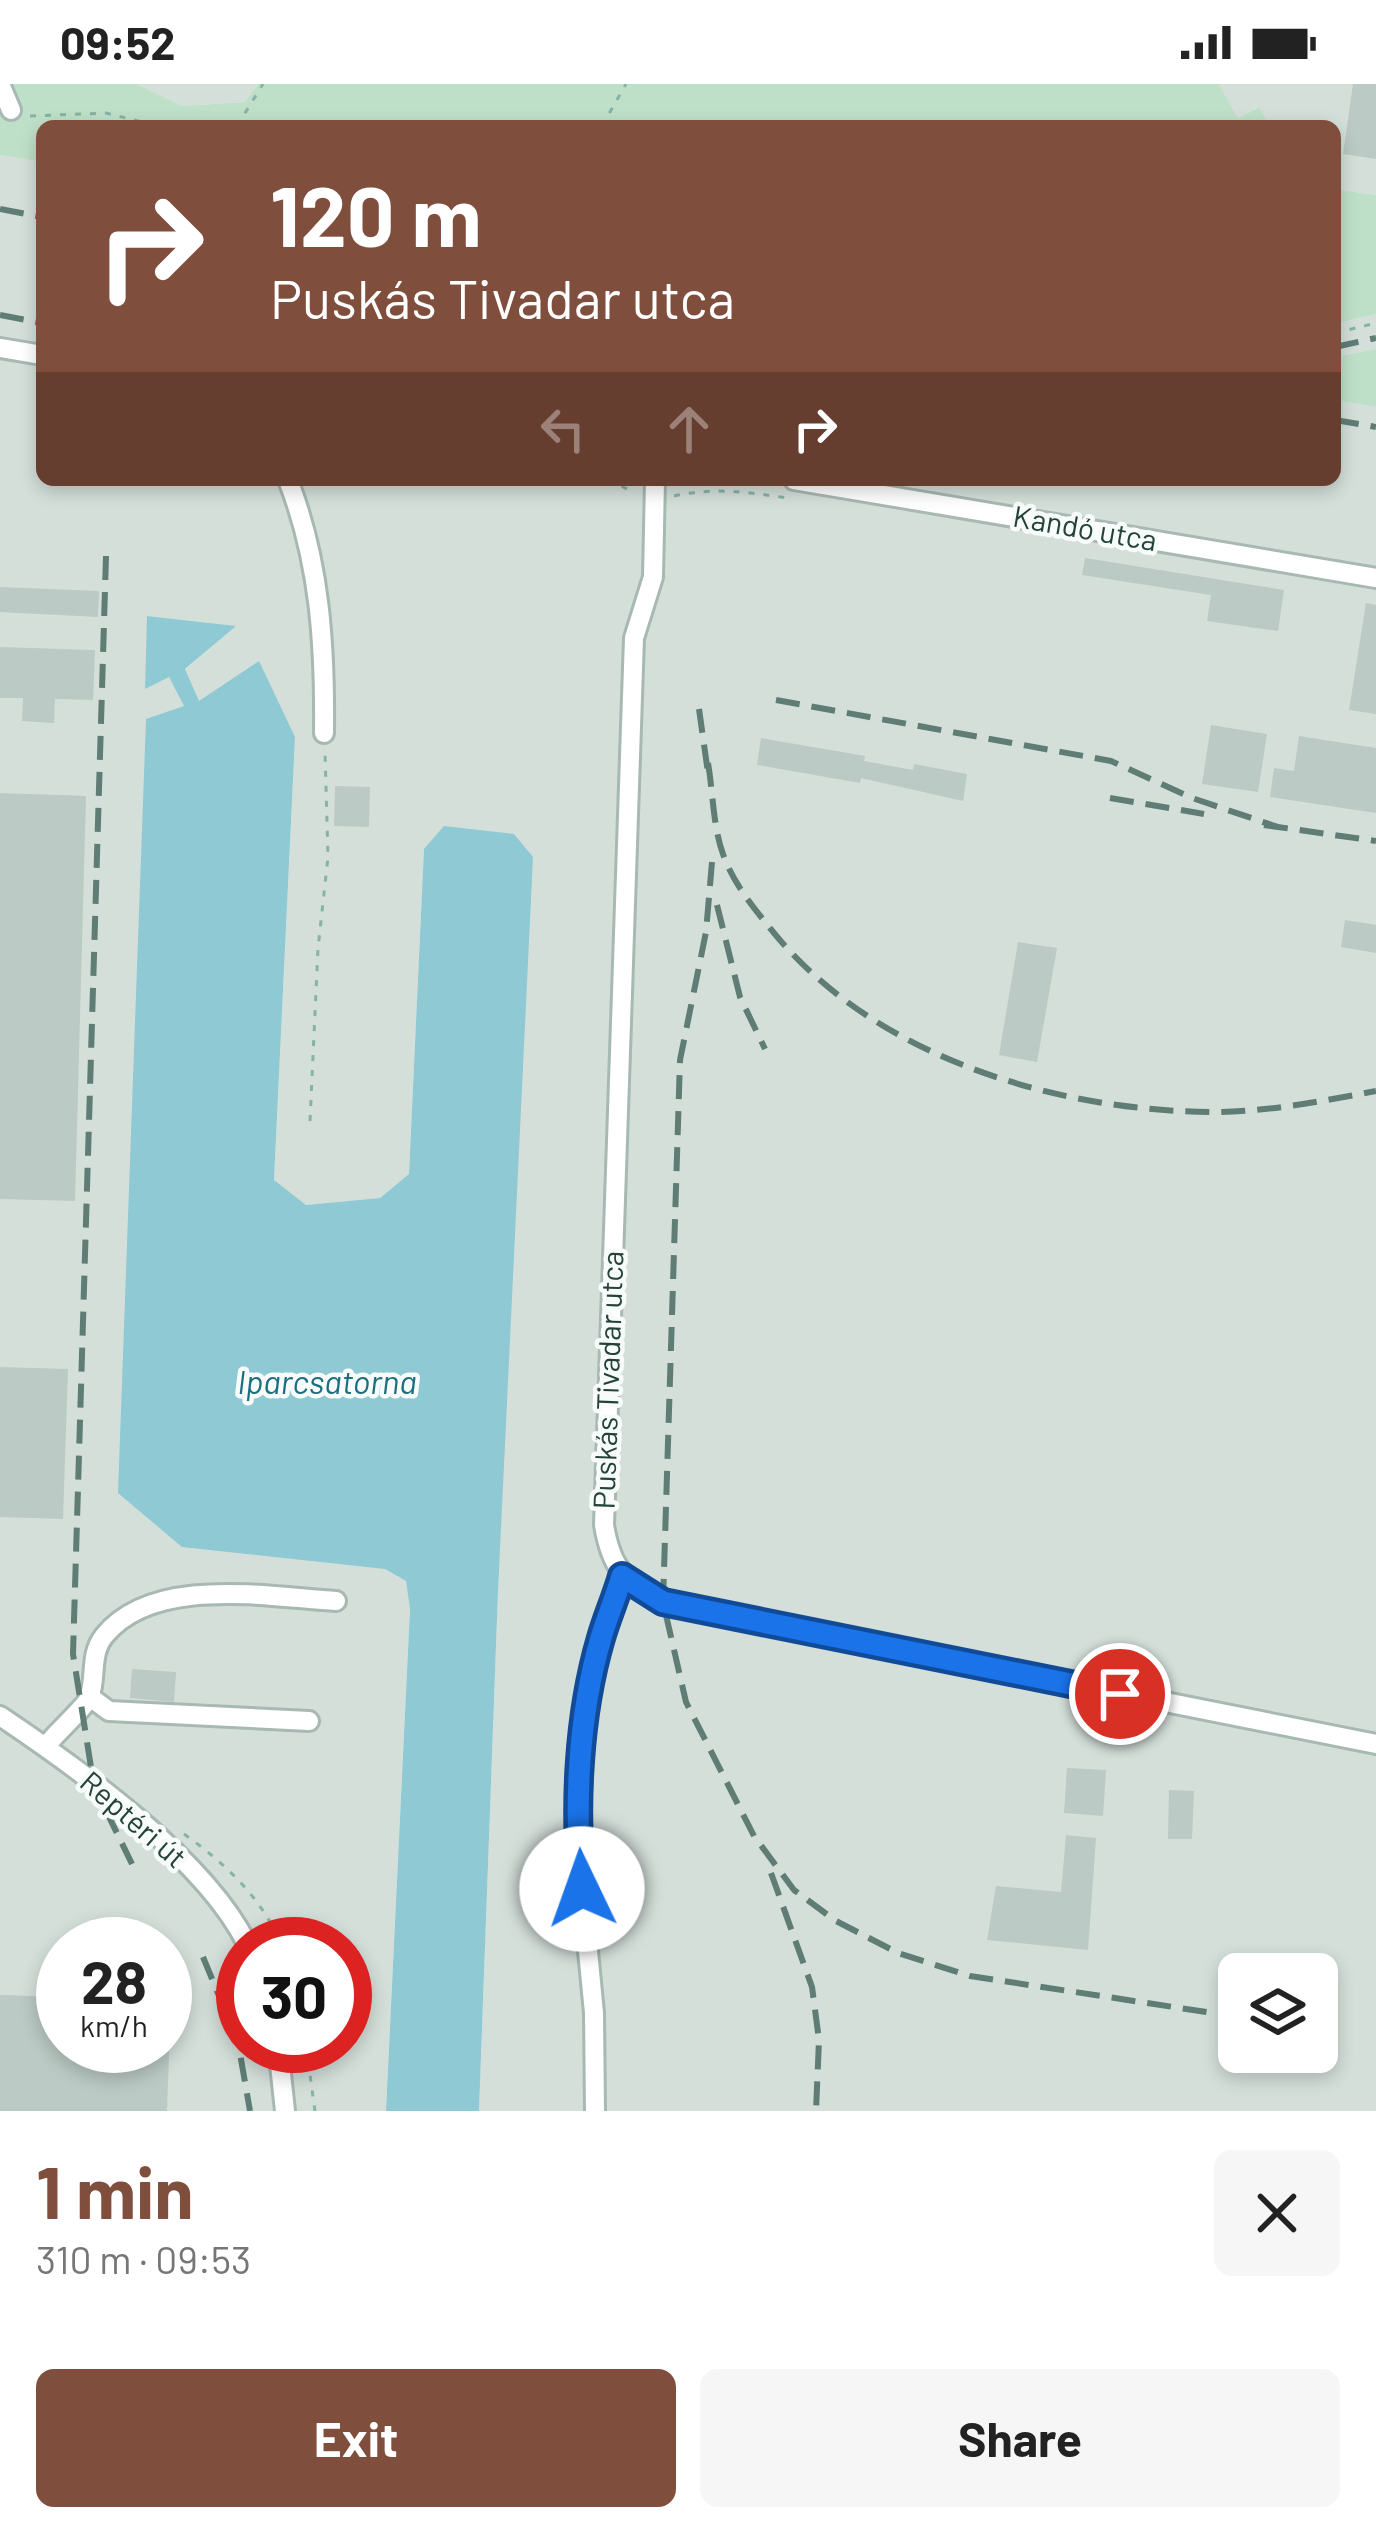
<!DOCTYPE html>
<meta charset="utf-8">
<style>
:root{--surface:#fff;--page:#f6f6f6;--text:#222;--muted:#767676;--accent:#804e3d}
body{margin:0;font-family:Barlow,sans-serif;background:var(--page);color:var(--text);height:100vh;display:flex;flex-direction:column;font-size:45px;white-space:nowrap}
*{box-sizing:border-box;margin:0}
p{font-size:39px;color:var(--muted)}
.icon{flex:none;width:66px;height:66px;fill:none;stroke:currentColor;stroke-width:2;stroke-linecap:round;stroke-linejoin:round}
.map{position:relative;height:2027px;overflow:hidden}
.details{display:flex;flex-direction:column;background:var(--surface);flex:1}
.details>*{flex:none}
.top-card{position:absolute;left:36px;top:36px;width:1305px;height:366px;border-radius:18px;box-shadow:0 6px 18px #0003;background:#804e3d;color:#fff;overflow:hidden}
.controls{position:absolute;left:1218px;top:1869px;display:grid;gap:24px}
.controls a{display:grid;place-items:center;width:120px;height:120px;border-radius:18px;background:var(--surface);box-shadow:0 6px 18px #0003;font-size:60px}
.speed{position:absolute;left:36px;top:1833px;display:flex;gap:24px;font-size:60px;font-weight:700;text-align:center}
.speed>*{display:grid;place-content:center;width:156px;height:156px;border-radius:50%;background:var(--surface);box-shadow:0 6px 18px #0003;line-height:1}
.speed small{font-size:30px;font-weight:400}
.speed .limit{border:18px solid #d22;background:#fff;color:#111}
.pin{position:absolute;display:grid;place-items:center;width:102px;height:102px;color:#fff;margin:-51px;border:6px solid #fff;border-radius:50%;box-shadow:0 3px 12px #0007}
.me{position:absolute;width:132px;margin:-66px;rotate:357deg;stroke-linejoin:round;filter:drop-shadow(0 0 9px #0008)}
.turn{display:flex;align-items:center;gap:42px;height:252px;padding:0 36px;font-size:54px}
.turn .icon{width:156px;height:156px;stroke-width:2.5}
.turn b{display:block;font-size:84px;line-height:102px}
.lanes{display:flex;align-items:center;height:114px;padding:0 36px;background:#0003;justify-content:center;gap:60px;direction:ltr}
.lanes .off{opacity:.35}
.round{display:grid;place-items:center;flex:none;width:126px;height:126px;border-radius:18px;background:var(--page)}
.head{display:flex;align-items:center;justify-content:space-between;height:204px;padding:0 36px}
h1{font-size:72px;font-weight:700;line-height:90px;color:var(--accent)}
.primary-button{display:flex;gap:24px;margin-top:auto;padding:24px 36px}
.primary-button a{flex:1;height:138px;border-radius:18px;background:var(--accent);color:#fff;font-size:48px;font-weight:700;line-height:138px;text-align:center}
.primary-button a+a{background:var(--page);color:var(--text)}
.status{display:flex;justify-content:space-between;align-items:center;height:84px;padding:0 60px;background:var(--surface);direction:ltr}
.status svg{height:33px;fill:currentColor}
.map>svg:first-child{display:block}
</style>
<div class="status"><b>09:52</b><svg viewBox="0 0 49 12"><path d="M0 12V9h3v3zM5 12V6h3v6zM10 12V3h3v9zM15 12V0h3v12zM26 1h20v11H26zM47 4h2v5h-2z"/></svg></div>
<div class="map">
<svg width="1376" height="2027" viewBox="0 0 1376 2027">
<rect width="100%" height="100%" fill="#e6efeb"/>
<g fill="#d4dfda" fill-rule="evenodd">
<polygon points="137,0 258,0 246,18 182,22"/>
<polygon points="1219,0 1376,0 1376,111 1335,105 1335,42 1269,42 1258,23 1238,34"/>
<path d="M0,71L42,78V396H1335V316L1376,323V2027H479L498,1507L424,765L409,1090L380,1114L306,1121L274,1097L295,653L217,607L199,618L185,586L235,542L148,532L145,603L169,593L184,622L118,1409L385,1485L406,1497L410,1524L386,2027H0ZM63,1860H165V1962H63ZM243,1860H345V1962H243ZM1239,1890H1317V1968H1239Z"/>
<polygon points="1376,230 1376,265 1335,273 1335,240"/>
</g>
<g fill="#bfe0c8">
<polygon points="0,0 137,0 182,22 245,18 258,0 1219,0 1238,34 1259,23 1269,42 42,42 42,78 0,71"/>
<polygon points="1335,105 1376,111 1376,230 1335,240"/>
<polygon points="1376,265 1376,323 1335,316 1335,273"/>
</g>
<polygon fill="#8ec9d4" points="147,532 236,542 185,585 199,617 259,577 295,653 274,1096 306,1121 380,1114 409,1090 424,765 444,742 514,750 533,773 498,1507 479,2027 386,2027 410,1525 406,1497 385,1485 182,1463 118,1409 146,635 184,622 169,593 145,605"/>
<g fill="#bbcac4">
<polygon points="1353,0 1376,0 1376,75 1343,70"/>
<polygon points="1085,474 1284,506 1278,547 1207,537 1211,511 1082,491"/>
<polygon points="0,503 99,507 98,533 0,528"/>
<polygon points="1366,519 1376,521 1376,630 1349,626"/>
<polygon points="0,563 95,566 93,616 55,615 54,639 22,637 23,614 0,614"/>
<polygon points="1211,641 1267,650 1258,708 1202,700"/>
<polygon points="1299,652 1376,664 1376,729 1270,713 1274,684 1294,687"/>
<polygon points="761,654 865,672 864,677 913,686 914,680 967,690 963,717 861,694 860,699 757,681"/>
<polygon points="335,702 370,703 369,743 334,742"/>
<polygon points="0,709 86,712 75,1117 0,1115"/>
<polygon points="1345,836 1376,841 1376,869 1341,863"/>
<polygon points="1018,858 1057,864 1037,978 999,971"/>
<polygon points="0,1283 68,1285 63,1435 0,1433"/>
<polygon points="132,1585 176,1588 174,1618 130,1614"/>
<polygon points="1067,1684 1106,1686 1103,1732 1064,1729"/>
<polygon points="1169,1706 1194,1707 1192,1755 1168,1755"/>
<polygon points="1066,1751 1096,1754 1088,1866 987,1856 996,1802 1061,1808"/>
<polygon points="0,1911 63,1913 63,1962 165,1962 165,1917 171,1918 167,2027 0,2027"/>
</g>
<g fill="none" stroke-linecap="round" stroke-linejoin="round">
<g stroke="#a8b8b2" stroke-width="24">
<g id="minor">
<polyline points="0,0 11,26"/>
<polyline points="0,264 42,271"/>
<path d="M288,396C320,478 325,561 324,649"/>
<path d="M655,396L653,493L634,554L604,1441C612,1488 624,1493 663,1518L1376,1660"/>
<polyline points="794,396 1376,494"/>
<polyline points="90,1613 109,1627 309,1637"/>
<path d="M0,1632C79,1685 205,1775 247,1860"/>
<path d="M46,1662C54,1651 86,1622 89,1614C97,1594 89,1571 104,1552C153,1491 268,1513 336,1517"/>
<polyline points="278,1962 285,2027"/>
<polyline points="595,2027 594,1929 578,1764 585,1635 601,1553 622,1492"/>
</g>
</g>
<g stroke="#86b3a5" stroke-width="3" stroke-dasharray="6 9" stroke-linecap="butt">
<polyline points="30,32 106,29 158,42"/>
<polyline points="237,42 263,0"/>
<polyline points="602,42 626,0"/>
<polyline points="1335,249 1376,239"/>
<polyline points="608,396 634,408"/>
<path d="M674,412C716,403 745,408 788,414"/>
<polyline points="310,1037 318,864 328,773 325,668"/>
<path d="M184,1750C222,1777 264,1815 280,1860"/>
<polyline points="306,1962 315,2027"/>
</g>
<use href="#minor" stroke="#fff" stroke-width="18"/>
<g stroke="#5f7d75" stroke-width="6" stroke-dasharray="24 12" stroke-linecap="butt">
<polyline points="0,125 42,133"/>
<polyline points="0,231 42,239"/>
<polyline points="1335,263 1376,254"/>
<polyline points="1335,336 1376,343"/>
<polyline points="106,472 73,1570 94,1702 132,1780"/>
<polyline points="776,616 1111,677 1192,714 1278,743"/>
<polyline points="699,625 709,696"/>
<path d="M708,679C713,708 713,743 723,770C732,796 749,818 766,839C867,971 1052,1027 1213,1028C1267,1028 1323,1017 1376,1007"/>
<polyline points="1110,714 1204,730"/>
<polyline points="1264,741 1376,757"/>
<polyline points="712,778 706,848 680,976 663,1518 686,1618 754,1752 794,1806 836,1837 898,1869 970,1892 1239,1933"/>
<polyline points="717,821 740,913 765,965"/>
<polyline points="771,1789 812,1903 819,1956 816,2027"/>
<polyline points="203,1873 238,1958 250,2027"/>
</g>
</g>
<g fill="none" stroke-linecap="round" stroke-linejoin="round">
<g stroke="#114b97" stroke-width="30">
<path id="route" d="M582,1805C574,1724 578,1632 601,1554C607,1533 616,1513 622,1492L663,1518L1120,1610"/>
</g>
<use href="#route" stroke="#1a73e8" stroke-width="21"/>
</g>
<g text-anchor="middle" stroke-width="9" stroke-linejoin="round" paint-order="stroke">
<g font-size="30" fill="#24423a" stroke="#f7fbf9">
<text transform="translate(1085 445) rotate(10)" y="10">Kandó utca</text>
<text transform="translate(609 1296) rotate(-88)" y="10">Puskás Tivadar utca</text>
<text transform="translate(133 1736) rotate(41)" y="10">Reptéri út</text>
</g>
<g font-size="33" font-style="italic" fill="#1c6f80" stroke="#f7fbf9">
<text x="327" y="1310">Iparcsatorna</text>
</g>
</g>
</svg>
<div class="controls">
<a><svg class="icon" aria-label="layers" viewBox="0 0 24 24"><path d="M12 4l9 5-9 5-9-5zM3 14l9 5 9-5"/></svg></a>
</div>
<div class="speed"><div>28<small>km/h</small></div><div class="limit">30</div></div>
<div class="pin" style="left:1120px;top:1610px;background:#d93025"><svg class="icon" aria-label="arrive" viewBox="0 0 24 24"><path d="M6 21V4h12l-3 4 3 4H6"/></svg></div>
<svg class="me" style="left:582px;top:1805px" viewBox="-20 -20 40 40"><circle r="19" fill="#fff"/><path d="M0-13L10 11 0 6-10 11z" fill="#1a73e8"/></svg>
<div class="top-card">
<div class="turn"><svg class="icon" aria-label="right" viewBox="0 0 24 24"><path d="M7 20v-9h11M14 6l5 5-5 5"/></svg><div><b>120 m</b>Puskás Tivadar utca</div></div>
<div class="lanes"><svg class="icon off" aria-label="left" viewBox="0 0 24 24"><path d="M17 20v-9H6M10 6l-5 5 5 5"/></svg><svg class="icon off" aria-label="ahead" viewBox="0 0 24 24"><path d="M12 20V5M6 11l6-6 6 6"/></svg><svg class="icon" aria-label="right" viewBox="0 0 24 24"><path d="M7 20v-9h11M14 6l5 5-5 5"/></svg></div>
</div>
</div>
<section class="details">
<div class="head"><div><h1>1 min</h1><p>310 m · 09:53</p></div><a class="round"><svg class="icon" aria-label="close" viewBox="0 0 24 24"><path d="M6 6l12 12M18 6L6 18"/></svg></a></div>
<div class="primary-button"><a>Exit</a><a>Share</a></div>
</section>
